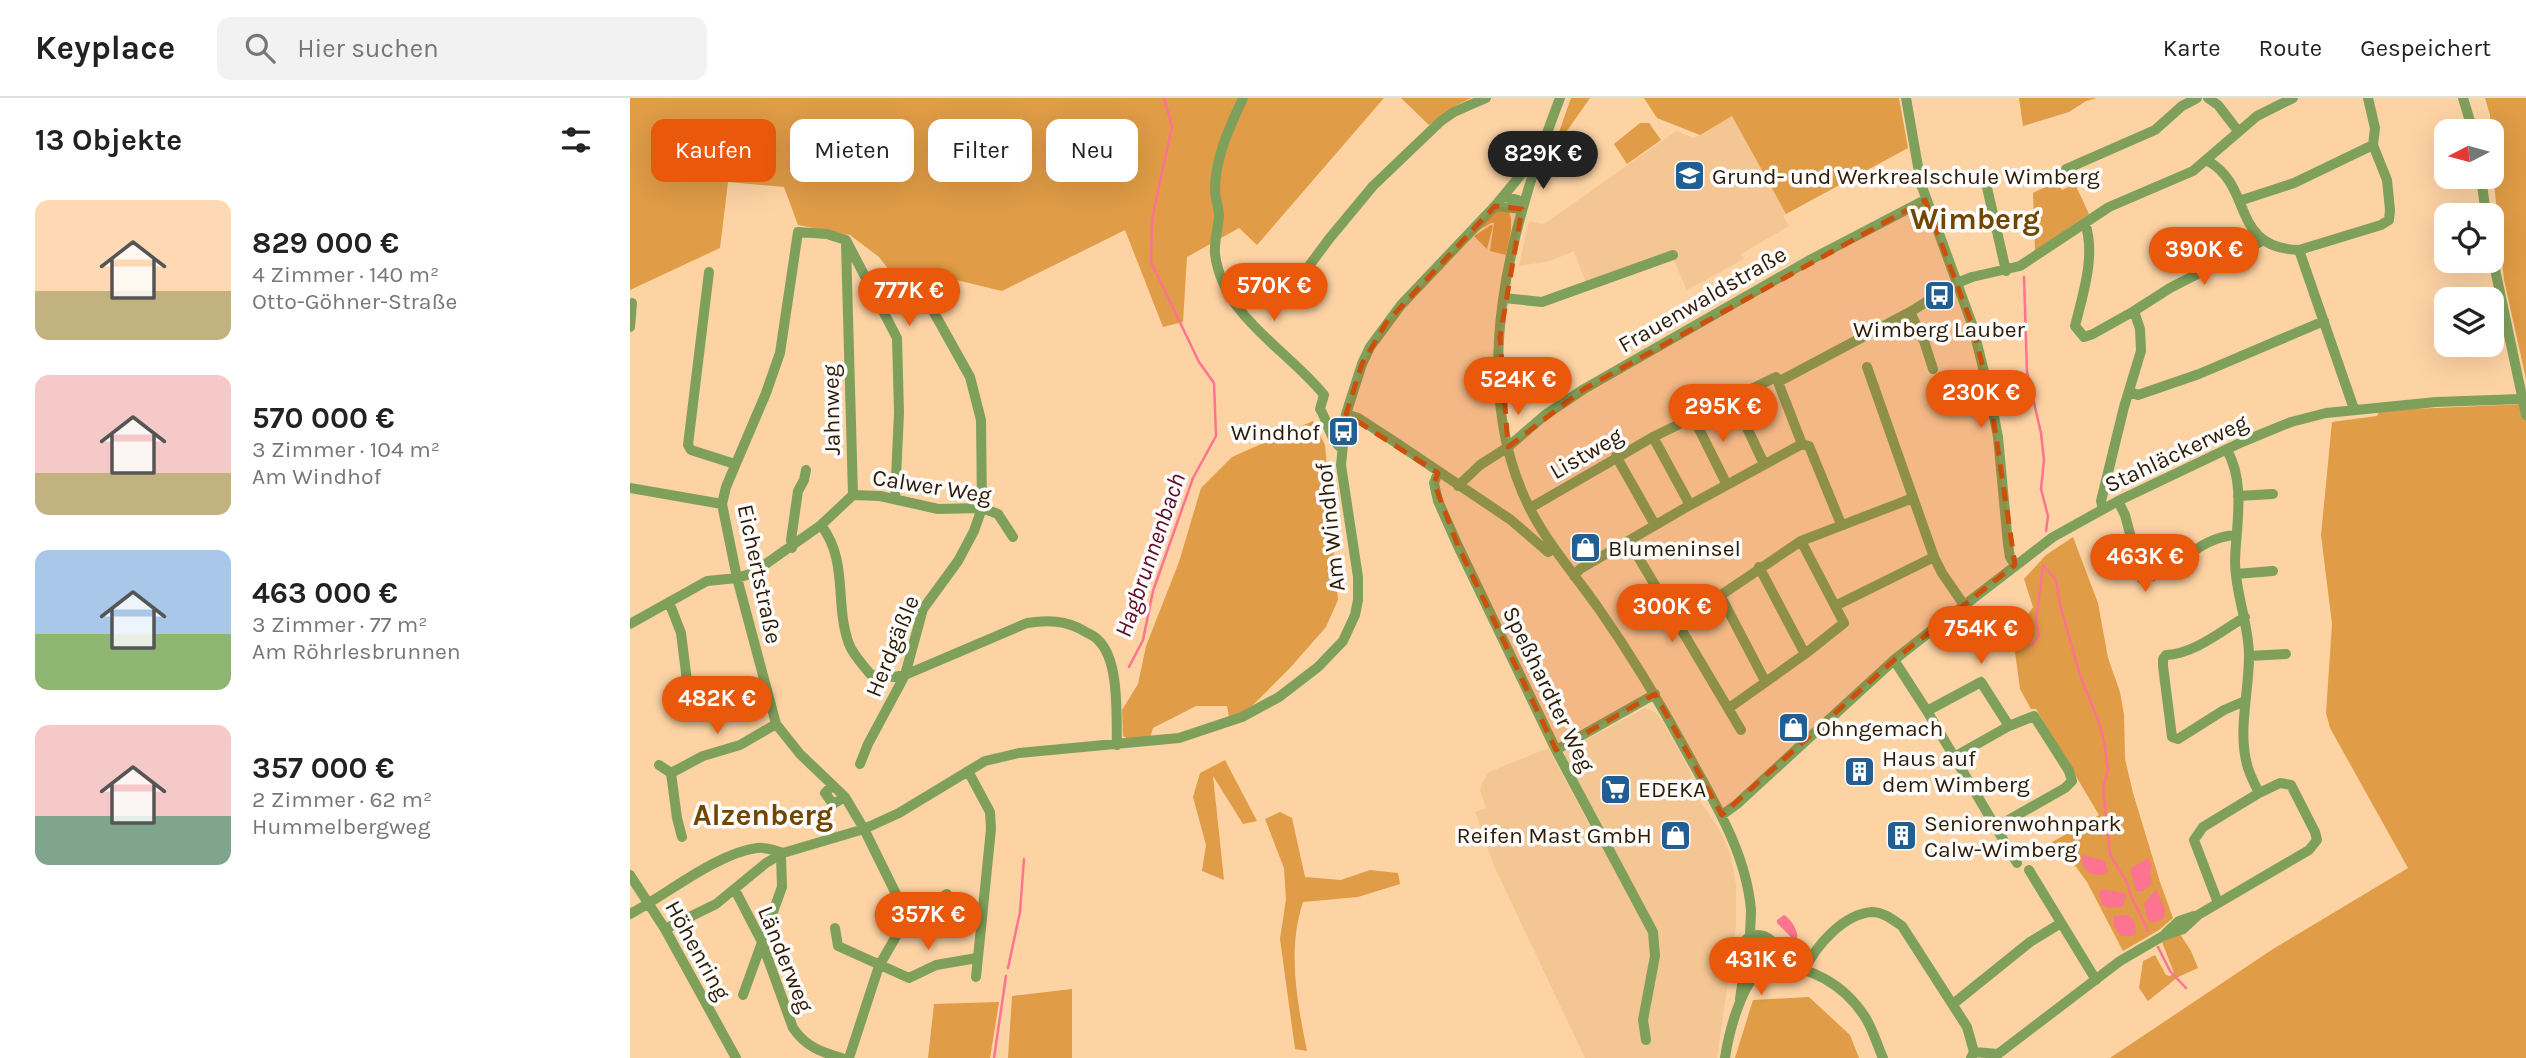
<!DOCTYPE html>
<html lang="de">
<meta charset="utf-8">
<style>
:root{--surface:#fff;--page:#f2f2f2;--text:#222;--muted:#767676;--line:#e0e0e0;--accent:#ea580c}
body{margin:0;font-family:Karla,sans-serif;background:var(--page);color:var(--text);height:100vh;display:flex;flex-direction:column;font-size:26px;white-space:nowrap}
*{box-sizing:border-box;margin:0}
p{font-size:23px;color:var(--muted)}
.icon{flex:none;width:38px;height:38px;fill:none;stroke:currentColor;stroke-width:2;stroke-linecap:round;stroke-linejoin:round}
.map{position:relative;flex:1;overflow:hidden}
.drawer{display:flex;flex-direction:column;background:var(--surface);width:630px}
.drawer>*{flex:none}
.guide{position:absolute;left:21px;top:21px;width:665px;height:63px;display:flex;gap:14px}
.needle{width:46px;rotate:264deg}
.tools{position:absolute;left:1804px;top:21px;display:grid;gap:14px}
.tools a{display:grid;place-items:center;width:70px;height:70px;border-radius:14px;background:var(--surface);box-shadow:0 7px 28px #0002;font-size:35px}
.price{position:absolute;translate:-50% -60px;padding:0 16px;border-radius:24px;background:var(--accent);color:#fff;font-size:23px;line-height:46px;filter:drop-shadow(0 2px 4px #0008)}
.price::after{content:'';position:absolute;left:50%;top:42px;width:21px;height:16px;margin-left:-10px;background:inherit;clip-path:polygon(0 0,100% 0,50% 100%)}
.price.current{background:#222;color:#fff}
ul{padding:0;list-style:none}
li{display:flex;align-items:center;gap:21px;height:175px;padding:0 35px}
li span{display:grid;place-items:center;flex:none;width:196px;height:140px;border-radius:14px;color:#555}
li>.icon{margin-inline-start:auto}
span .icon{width:84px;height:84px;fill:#fffc;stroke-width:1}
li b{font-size:30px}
h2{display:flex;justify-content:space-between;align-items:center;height:84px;padding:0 35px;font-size:30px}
.pill{padding:0 24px;border-radius:14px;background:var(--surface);box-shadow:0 7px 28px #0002;font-size:24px;line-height:63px}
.pill.current{background:var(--accent);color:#fff}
header{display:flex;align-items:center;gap:42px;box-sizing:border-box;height:98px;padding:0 35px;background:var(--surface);border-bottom:2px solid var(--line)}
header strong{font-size:33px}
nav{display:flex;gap:38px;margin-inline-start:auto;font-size:24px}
.search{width:490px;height:63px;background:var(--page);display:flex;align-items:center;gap:18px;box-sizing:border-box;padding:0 24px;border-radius:14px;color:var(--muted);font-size:26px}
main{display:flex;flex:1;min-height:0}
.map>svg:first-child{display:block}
</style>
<header>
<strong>Keyplace</strong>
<div class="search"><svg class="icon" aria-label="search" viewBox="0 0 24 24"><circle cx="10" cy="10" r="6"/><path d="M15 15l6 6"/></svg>Hier suchen</div>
<nav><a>Karte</a><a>Route</a><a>Gespeichert</a></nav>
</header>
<main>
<section class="drawer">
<h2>13 Objekte<svg class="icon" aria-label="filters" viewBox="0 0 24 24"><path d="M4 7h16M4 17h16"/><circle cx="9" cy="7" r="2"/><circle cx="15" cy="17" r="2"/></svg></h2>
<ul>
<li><span style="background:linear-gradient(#ffd9b3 65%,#c2b280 0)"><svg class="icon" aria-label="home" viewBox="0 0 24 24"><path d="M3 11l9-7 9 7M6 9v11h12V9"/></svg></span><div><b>829 000 €</b><p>4 Zimmer · 140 m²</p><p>Otto-Göhner-Straße</p></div></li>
<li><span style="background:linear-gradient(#f6c9c9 70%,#c2b280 0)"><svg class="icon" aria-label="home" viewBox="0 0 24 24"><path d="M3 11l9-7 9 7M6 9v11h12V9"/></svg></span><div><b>570 000 €</b><p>3 Zimmer · 104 m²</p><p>Am Windhof</p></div></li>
<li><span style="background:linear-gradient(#a9c7e8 60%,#8fb573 0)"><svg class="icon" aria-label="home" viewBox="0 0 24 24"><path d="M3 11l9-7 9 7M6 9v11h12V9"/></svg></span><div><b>463 000 €</b><p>3 Zimmer · 77 m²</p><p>Am Röhrlesbrunnen</p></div></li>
<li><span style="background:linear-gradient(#f6c9c9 65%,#7fa58c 0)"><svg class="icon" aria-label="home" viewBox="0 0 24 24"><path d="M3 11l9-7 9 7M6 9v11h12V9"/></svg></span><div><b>357 000 €</b><p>2 Zimmer · 62 m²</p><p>Hummelbergweg</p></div></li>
</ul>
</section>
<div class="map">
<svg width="1896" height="960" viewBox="0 0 1896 960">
<rect width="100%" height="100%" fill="#fdd3a4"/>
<path fill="#f4c693" d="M 1102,18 L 1156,116 L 1153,118 L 1159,128 L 1111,156 L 1114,161 L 1057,192 L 1040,154 L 956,185 L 944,153 L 920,163 L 889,168 L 899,123 L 912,126 L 917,124 L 1046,33 L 1064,40 Z
M 1015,610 L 1025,614 L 1032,622 L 1060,673 L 1062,691 L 1089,731 L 1100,754 L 1106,786 L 1106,829 L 1087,960 L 955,960 L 864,768 L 845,714 L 856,710 L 850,693 L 852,685 L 859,674 L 918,650 L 971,748 L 1026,718 L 979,742 L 935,661 L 935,653 Z"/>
<path fill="#e09c46" d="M 0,0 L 754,0 L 627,147 L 609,130 L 557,159 L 553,224 L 533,229 L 495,132 L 372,193 L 285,172 L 267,182 L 249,159 L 220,137 L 168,127 L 154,89 L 98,84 L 90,150 L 0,192 Z
M 771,0 L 841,0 L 827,7 L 799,27 Z
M 941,0 L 960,0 L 932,40 L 915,90 L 910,88 Z
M 1014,0 L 1269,0 L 1278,50 L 1156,116 L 1102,18 L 1070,37 L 1027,20 Z
M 1389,0 L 1467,0 L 1456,3 L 1439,14 L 1393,28 Z
M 1855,0 L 1896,0 L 1896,281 L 1874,182 L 1862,66 L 1862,33 L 1860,33 L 1860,17 Z
M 1010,25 L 1019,25 L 1031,42 L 997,66 L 984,46 Z
M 1427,83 L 1432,92 L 1445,86 L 1459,116 L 1405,153 L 1403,95 Z
M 866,113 L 879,114 L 881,120 L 881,132 L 876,157 L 860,153 L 864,125 L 861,125 L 847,133 Z
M 861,127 L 863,128 L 857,151 L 844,138 Z
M 1896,306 L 1896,960 L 1480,960 L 1643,851 L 1778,770 L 1700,630 L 1696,615 L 1702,526 L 1691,437 L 1702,324 L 1747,318 L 1749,314 L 1761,312 Z
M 683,323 L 695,347 L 708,502 L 696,529 L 660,570 L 619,611 L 599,620 L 597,608 L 566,608 L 523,630 L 520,640 L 500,642 L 493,638 L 492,612 L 508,586 L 516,548 L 549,464 L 571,390 L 602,359 Z
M 1443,439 L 1468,505 L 1478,560 L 1490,594 L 1494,617 L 1495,661 L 1503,695 L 1530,784 L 1543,820 L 1529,832 L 1493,853 L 1457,784 L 1438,758 L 1417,747 L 1469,717 L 1406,611 L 1401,611 L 1390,591 L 1383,539 L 1403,509 L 1394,481 L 1416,457 Z
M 595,662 L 627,723 L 613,726 L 583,678 L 594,782 L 572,773 L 576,747 L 563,699 L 570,675 Z
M 650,714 L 662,720 L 675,779 L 711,782 L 740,772 L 768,775 L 770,786 L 728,799 L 673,804 C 657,853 667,903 677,953 L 665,951 L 650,841 L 656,801 L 654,770 L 635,721 Z
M 1550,836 L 1561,853 L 1568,870 L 1548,879 L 1518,903 L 1509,890 L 1513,863 L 1525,857 L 1536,877 L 1540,878 L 1544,875 L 1532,844 Z
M1117 855a12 12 0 1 1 24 0a12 12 0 1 1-24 0Z
M 442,891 L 442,960 L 378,960 L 382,898 Z
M 1179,899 L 1220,937 L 1229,960 L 1105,960 L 1123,902 Z
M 369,904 L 360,960 L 298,960 L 304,906 Z"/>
<path fill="#fc7490" d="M 1453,757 L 1475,763 L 1478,773 L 1472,777 C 1459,777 1454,773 1451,760 Z
M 1518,760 L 1522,766 L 1520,775 L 1522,785 L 1513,793 L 1506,793 L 1500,771 Z
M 1471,791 L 1494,795 L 1496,798 L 1493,809 L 1478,810 L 1472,807 L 1469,795 Z
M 1526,791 L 1535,811 L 1534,820 L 1524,825 L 1517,821 L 1514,806 Z
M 1154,817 C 1160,820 1169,833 1167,840 L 1163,841 L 1147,825 L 1147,822 Z
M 1498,817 L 1505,824 L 1506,835 L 1504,838 L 1491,838 L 1483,827 L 1484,818 Z"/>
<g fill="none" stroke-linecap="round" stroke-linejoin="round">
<path stroke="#fc7490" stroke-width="2.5" d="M 1394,179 L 1397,274 L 1411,335 L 1414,362 L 1411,391 L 1418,418 L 1416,433
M 1413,467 L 1426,482 L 1430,507 L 1450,577 L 1470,627 L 1475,649 L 1478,673 L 1473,689 L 1480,757 L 1498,786 L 1500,796 L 1518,833
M 1400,549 L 1409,538 L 1406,522 L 1413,469
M 499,569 L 513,542 L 523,493 L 563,380 L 586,338 L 584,285 L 569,264 L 521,164 L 522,121 L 542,28 L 534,0
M 1528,849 L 1540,873 L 1556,890
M 378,870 L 390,814 L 394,761
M 364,960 L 376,878"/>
<path stroke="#7fa05b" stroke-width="10" d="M 613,0 C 600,29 585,59 585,92 C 585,101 589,109 589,118 C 588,131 584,143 585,156 C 593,219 657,251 694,297 L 690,311 C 698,324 700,341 711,350
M 930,0 C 882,126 835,282 900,411 C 919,448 946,478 969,511 C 1001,557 1029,603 1055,651 C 1083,702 1116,753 1121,812 C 1121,821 1120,830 1120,839
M 1276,0 L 1291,86 L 1343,229 L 1360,298 L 1368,339 L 1378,446 L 1380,459 L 1385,467
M 1578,0 L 1588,7 L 1608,33
M 1833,0 L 1843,33
M 1578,63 C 1624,89 1600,150 1669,152 L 1724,311
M 1436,71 L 1525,32 L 1552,8 L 1567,0
M 1851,79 L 1856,117
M 1356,85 L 1376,173
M 873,98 L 888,102 L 892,111
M 1609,103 L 1664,85 L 1743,47
M 865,108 L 892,111
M 1455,125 C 1466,157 1453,196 1445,228 L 1454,239 L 1463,236 L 1504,213 L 1510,231 L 1511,253 L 1494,309 L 1471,403 L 1473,411
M 216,146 L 223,397
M 1669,152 L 1751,127 L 1759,122 L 1760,112 L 1757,82 L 1743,47 L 1745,30 L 1738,0
M 1862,157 L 1896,317
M 79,174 L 58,347 L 61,352 L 105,366
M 874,200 L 912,204 L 1043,157
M 653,203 L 699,141 L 743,88 L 811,23 L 824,14 L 856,0
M 1504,213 L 1540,190 L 1632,143
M 1280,214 L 1294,243 L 1303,271
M 0,229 L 2,205
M 1237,269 L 1304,459 L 1312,475 L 1334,507
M 1500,294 L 1508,297 L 1569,276 L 1694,223
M 1103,300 L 1134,366
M 716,316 L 728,320 L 768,346 L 881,422 L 918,454 L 924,450
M 1063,319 L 1097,387
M 1023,339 L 1060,407
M 1172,346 L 1179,348 L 1211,426
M 1597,352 C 1616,386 1606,427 1605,463 C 1605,495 1619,526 1619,558 C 1619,596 1607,634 1618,670 C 1621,679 1625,687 1629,695
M 986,358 L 1025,427
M 808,375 L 804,385 L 808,403 L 828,448 L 926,652 L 1023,834 L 1025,858 L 1013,922 L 1016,942
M 828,388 L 850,367 L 878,349 L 915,317 L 954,291 L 1178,163 L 1295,102
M 0,390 L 92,406
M 1608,398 L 1643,396
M 1488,403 L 1495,417 L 1512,481 C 1546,475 1566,439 1606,437
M 900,410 L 1023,339 L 1146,279
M 191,427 C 219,464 204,505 219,546 C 223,557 234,568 241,577 L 264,579 L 275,577 L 397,525 C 417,522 436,522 454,533 C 459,536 465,538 468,542 C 490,562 486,619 487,647
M 1171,443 L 1205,508
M 998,444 L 1010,462 L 1111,632
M 162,450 L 161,442 L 168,393 L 174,382 L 176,372
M 1129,469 L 1175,556
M 1606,476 L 1643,473
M 944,478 L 950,471 L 1060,407 L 1172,346 L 1148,284 L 1280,214 L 1327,185 L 1342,179 L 1390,168 L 1479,109 L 1563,73 L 1627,18 L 1663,0
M 1090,497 L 1135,583
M 39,504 L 51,535 L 58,591
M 1615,519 C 1591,533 1564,556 1536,557 L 1533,561 L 1533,568 L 1542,639 L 1548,641 L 1594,612 L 1615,603
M 0,526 L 77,483 L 107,480 L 123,475 L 191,427 L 223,397 L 250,398 L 308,411 L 352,410 L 368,416 L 383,439
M 1048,526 L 1171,443 L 1283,400
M 1619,558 L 1656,556
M 1264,562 L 1297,613 L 1387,765
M 1099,610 L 1175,556 L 1214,525 L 1205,508 L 1304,459
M 1297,613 L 1351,584 L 1379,628
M 926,652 L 1025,596
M 1324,659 L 1379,628 L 1404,618 L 1439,673 L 1442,683 L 1435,690 L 1366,729
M 230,666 L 238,646 L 275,577 L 293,511 L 328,463 L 344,433 L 352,410 L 351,322 L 340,279 L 283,177
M 29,667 L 41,675 L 47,720 L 52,739
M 338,673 L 360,714 L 361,731 L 346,879
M 41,675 L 73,658 L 110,647 L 146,626
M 202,688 L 195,695 L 203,706 L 215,699
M 1092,717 L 1107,706 L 1264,562 L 1302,532 L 1423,439 L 1488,403 L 1612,344 L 1661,324 L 1696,315 L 1806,304 L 1891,301
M 1399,772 L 1466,882
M 0,777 L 35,831 L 106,960
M 105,792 L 131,842 L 163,930 C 176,949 191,954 212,960
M 0,816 C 36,797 87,755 127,750 C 136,749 145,752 153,755
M 276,821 L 317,796
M 205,830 L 208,848 L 279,880 L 306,867 L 347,860
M 35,831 L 86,806 L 136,765 L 153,755 L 234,731 L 269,715 L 355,663 L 389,655 L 549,640 L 612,619 L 649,599 L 688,569 L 713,543 L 725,517 L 728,502 L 728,479 L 711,367 L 716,316 L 732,266 L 740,249 L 771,207 L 865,108 L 895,72 L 906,66
M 1536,835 L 1549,823 L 1564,818
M1110 855a18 18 0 1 1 36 0a18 18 0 1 1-36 0Z
M 1146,852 L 1164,863 L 1167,868
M 1142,866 C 1180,868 1214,886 1235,919 C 1243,931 1247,947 1253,960
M 1175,871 C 1186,848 1213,816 1242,814 C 1254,814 1263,822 1272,828 L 1337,929 L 1344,954 L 1341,960
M 113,897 L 152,789 L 151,758
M 1110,901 L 1115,867
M 1323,906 L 1400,844 L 1431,825
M 1344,954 L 1368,956 L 1490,863 L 1533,838 L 1553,831 L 1568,817 L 1679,752 L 1687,742 L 1685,734 L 1661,687 L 1650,685 L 1629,695 L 1573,729 L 1564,742 L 1588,805
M 219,960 L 249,868 L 276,821 L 268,800 L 234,731 L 215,699 L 170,656 L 146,626 L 107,480 L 92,406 L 96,389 L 136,295 L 150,255 L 168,134 L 197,136 L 216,142 L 267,240 L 269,315 L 265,401
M 1095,960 C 1099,933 1110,893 1128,873"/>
</g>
<path fill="#cc500b" fill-opacity="0.2" stroke="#cc500b" stroke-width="5" stroke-dasharray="14 9" stroke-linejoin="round" d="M 1295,102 L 1343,229 L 1360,298 L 1385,467 L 1264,562 L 1092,717 L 1025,596 L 926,652 L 828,448 L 804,385 L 808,375 L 716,316 L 732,266 L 756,225 L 865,108 L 892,111 L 870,239 L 878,349 L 954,291 Z"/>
<defs>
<symbol id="school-square" viewBox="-11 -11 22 22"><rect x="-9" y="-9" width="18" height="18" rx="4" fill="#215e94" stroke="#fcfcfc"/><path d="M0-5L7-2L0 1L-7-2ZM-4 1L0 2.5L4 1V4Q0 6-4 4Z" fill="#fff"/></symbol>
<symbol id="bus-square" viewBox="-11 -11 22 22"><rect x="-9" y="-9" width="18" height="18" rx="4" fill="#215e94" stroke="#fcfcfc"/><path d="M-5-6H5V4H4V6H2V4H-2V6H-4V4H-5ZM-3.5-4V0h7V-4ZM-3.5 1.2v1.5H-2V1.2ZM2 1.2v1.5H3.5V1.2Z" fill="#fff"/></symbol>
<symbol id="shop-square" viewBox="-11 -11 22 22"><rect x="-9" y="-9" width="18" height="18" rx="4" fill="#215e94" stroke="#fcfcfc"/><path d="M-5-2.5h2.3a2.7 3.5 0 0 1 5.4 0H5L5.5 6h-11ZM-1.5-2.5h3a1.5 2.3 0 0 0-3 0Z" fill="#fff"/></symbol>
<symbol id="building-square" viewBox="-11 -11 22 22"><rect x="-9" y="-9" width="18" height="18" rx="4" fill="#215e94" stroke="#fcfcfc"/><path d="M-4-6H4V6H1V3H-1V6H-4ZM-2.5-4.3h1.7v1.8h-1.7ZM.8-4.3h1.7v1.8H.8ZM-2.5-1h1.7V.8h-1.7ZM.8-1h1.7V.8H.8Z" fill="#fff"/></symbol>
<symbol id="supermarket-square" viewBox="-11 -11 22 22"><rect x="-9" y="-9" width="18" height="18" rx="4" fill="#215e94" stroke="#fcfcfc"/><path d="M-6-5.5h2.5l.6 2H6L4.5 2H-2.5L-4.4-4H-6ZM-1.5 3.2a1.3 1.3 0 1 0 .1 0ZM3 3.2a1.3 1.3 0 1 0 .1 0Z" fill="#fff"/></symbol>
</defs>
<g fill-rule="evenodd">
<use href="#school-square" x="1042" y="60" width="35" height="35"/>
<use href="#bus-square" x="1292" y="180" width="35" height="35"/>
<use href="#bus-square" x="696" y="316" width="35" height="35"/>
<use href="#shop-square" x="938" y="432" width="35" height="35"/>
<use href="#shop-square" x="1146" y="612" width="35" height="35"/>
<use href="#building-square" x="1212" y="656" width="35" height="35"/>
<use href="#supermarket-square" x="968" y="674" width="35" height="35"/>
<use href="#shop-square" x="1028" y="720" width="35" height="35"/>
<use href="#building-square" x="1254" y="720" width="35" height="35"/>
</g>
<g text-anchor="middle" stroke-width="7" stroke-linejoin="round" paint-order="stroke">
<g font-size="23" fill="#2f1b03" stroke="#fcfcfc" text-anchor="start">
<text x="1082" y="86">Grund- und Werkrealschule Wimberg</text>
<text x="1309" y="239" text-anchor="middle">Wimberg Lauber</text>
<text x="690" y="342" text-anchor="end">Windhof</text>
<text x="978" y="458">Blumeninsel</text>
<text x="1186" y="638">Ohngemach</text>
<text x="1252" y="668">Haus auf<tspan x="1252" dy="26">dem Wimberg</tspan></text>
<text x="1008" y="699">EDEKA</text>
<text x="1294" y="733">Seniorenwohnpark<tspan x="1294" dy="26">Calw-Wimberg</tspan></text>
<text x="1022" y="745" text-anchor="end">Reifen Mast GmbH</text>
</g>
<g font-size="23" fill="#2f1b03" stroke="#fcfcfc">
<text transform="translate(1072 201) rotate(-30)" y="8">Frauenwaldstraße</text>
<text transform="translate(201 312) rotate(-91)" y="8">Jahnweg</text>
<text transform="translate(956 355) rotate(-30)" y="8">Listweg</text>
<text transform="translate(1546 355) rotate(-25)" y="8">Stahläckerweg</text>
<text transform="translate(302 388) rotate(9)" y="8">Calwer Weg</text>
<text transform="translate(700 429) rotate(-96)" y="8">Am Windhof</text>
<text transform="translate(130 476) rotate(78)" y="8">Eichertstraße</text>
<text transform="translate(262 548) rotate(-68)" y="8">Herdgäßle</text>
<text transform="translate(919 591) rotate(64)" y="8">Speßhardter Weg</text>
<text transform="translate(68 852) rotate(61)" y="8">Höhenring</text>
<text transform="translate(156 861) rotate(68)" y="8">Länderweg</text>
</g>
<g font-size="24" font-style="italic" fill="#610a26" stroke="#fcfcfc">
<text transform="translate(520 457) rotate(-71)" y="8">Hagbrunnenbach</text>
</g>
<g font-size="30" font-weight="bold" fill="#734600" stroke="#fcfcfc">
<text x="1345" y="131">Wimberg</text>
<text x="133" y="727">Alzenberg</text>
</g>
</g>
</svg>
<div class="tools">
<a><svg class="needle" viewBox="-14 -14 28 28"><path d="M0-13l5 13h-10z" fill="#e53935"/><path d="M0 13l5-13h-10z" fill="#767676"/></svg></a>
<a><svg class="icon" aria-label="locate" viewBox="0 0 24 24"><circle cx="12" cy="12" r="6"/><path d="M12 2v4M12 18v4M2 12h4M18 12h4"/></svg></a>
<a><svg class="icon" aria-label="layers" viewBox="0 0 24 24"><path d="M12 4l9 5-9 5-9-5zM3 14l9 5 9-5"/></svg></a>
</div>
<b class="price current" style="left:913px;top:93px">829K €</b>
<b class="price" style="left:1574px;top:189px">390K €</b>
<b class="price" style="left:644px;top:225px">570K €</b>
<b class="price" style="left:279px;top:230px">777K €</b>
<b class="price" style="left:888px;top:319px">524K €</b>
<b class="price" style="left:1351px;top:332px">230K €</b>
<b class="price" style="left:1093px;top:346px">295K €</b>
<b class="price" style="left:1515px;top:496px">463K €</b>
<b class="price" style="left:1042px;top:546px">300K €</b>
<b class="price" style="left:1351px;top:568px">754K €</b>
<b class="price" style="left:87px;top:638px">482K €</b>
<b class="price" style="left:298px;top:854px">357K €</b>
<b class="price" style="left:1131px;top:899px">431K €</b>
<div class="guide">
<a class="pill current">Kaufen</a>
<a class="pill">Mieten</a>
<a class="pill">Filter</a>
<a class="pill">Neu</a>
</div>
</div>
</main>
